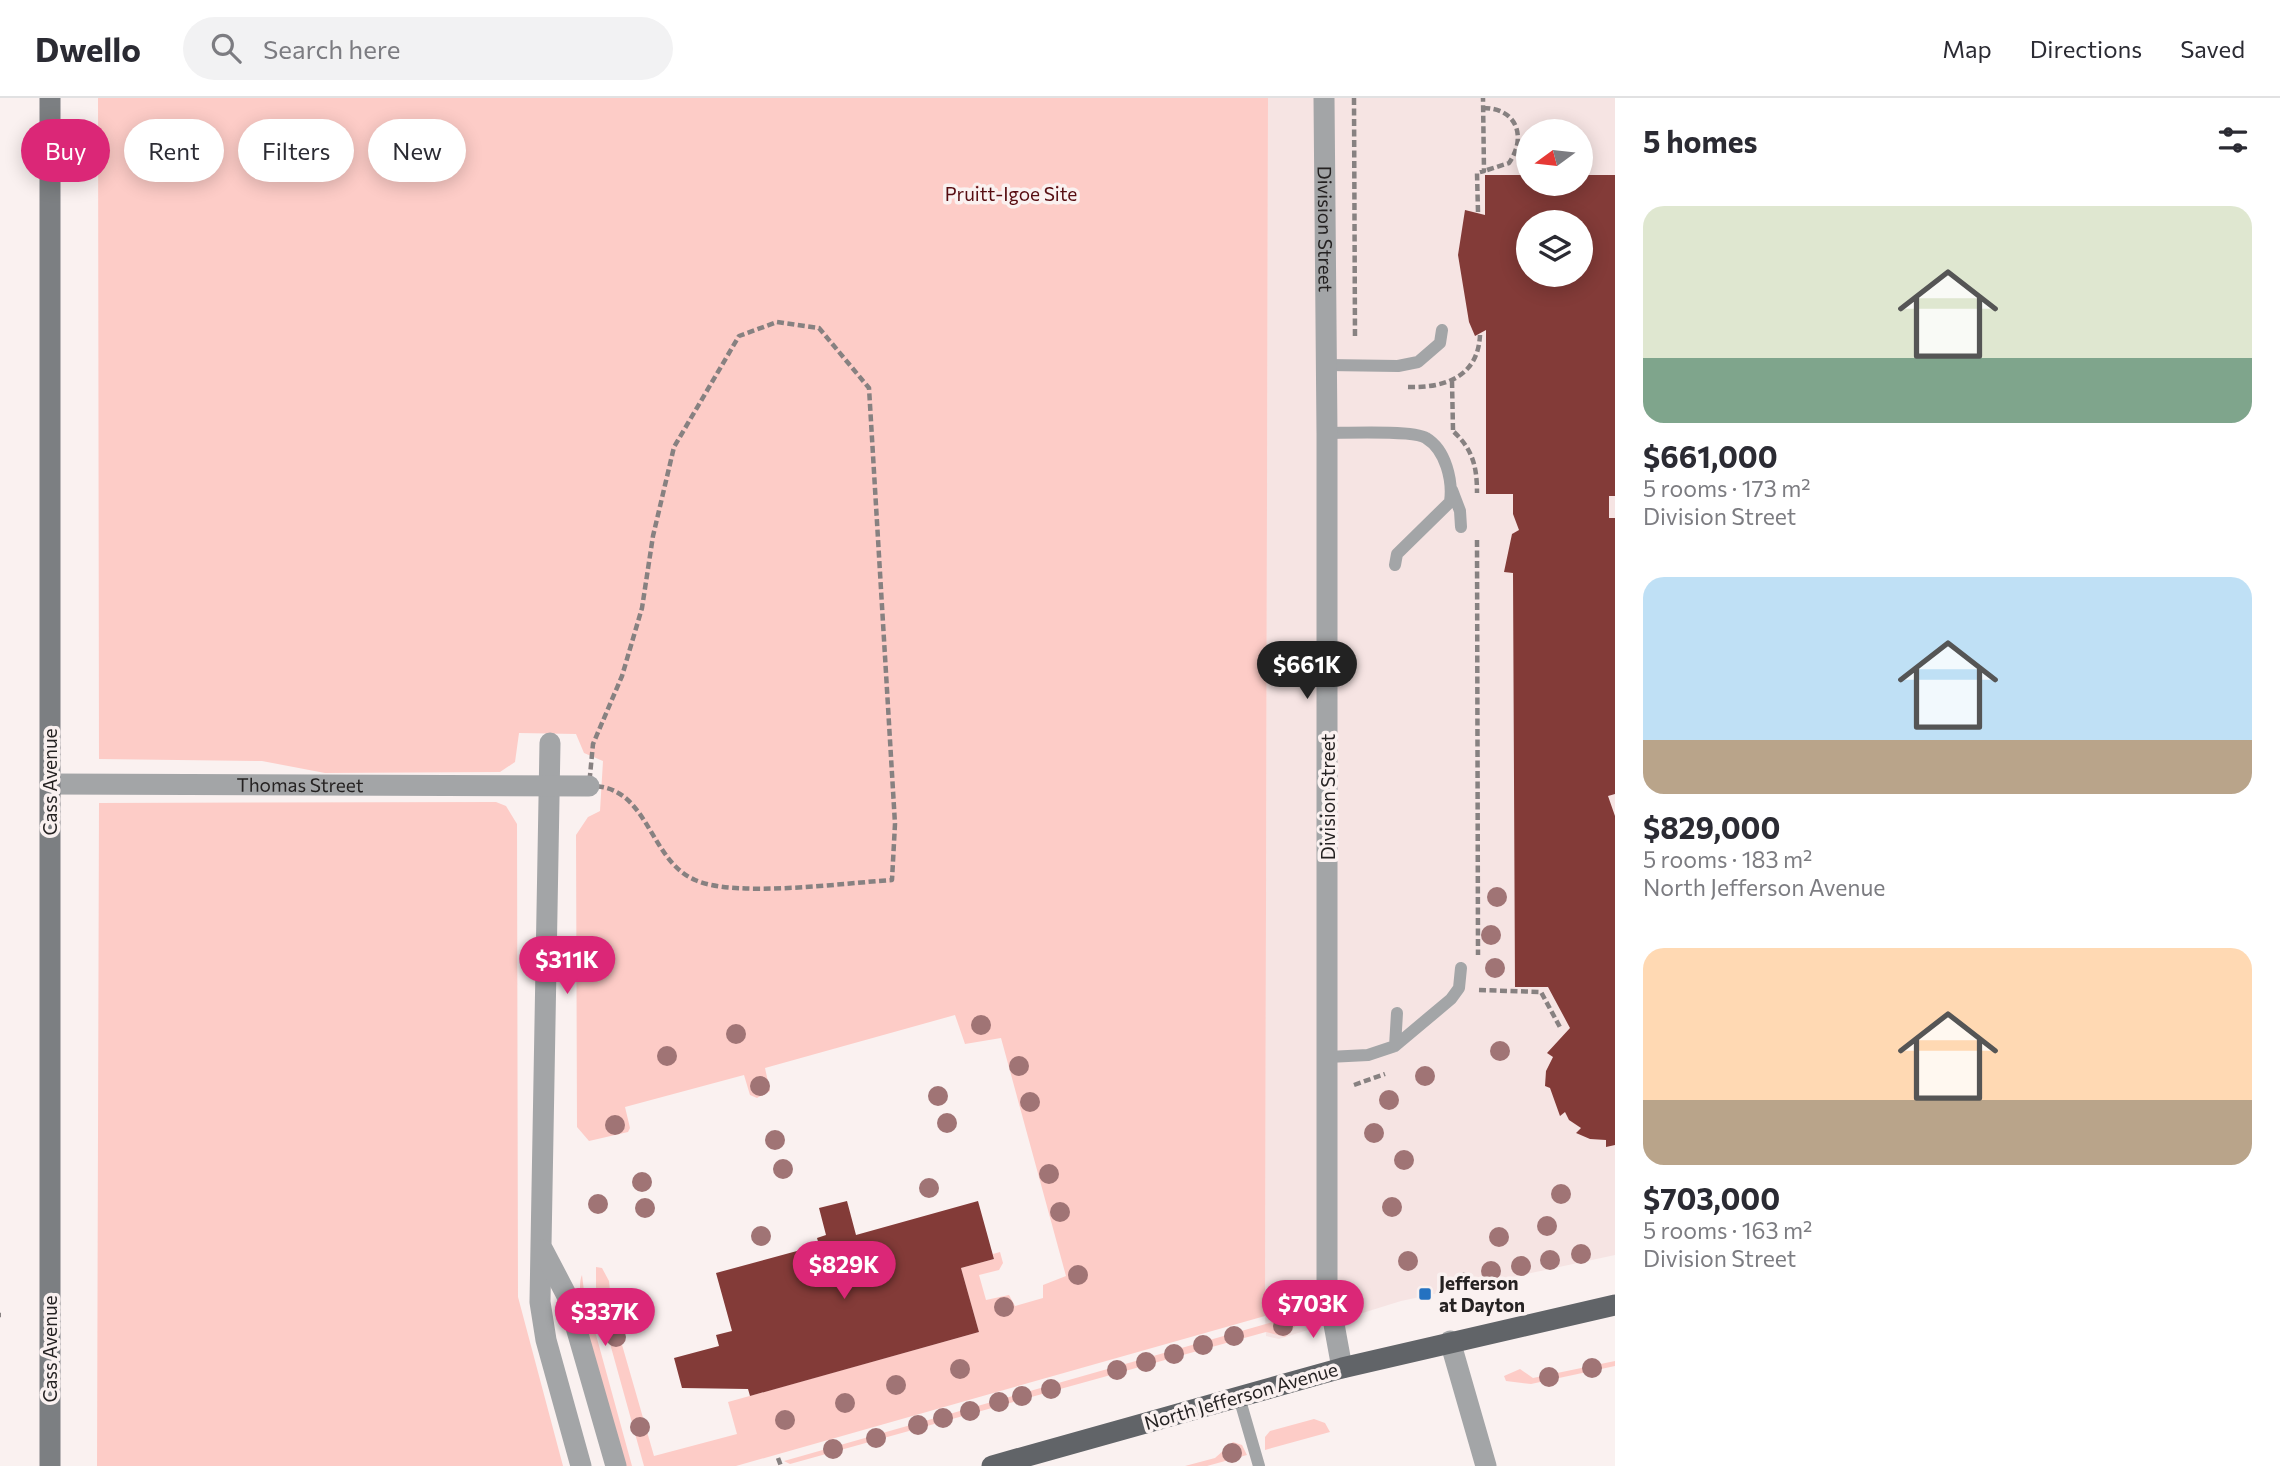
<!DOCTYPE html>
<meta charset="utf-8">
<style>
:root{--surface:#fff;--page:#f2f2f3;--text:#2b2b33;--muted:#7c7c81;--line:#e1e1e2;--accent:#db2777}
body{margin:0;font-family:Commissioner,sans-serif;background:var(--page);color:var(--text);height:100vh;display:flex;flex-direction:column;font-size:26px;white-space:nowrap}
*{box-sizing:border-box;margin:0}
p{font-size:23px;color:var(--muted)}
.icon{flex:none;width:38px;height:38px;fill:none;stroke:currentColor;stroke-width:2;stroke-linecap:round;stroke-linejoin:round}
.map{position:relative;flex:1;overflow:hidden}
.drawer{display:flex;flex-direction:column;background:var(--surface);width:665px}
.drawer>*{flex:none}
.hud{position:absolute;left:21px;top:21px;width:665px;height:63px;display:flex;gap:14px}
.needle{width:46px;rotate:255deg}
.controls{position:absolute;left:1516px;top:21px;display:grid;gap:14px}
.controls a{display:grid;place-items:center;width:77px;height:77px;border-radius:50%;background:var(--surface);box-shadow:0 4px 18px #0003;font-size:35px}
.price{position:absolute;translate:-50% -60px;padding:0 16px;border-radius:24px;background:var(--accent);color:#fff;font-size:23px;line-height:46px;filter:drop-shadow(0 2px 4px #0008)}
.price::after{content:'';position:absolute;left:50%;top:42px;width:21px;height:16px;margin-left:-10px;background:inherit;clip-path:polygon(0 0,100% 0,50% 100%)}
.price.current{background:#222;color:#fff}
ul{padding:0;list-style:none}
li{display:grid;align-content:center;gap:14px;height:371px;padding:0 28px}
li span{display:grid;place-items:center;height:217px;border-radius:21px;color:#555}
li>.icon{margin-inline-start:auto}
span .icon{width:126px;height:126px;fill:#fffc;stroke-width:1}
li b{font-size:30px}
h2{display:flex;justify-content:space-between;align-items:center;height:84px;padding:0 28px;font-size:30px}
.pill{padding:0 24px;border-radius:32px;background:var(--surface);box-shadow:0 4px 18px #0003;font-size:24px;line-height:63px}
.pill.current{background:var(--accent);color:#fff}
header{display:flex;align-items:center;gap:42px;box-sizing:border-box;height:98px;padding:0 35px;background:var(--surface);border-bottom:2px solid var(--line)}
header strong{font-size:33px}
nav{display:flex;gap:38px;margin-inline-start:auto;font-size:24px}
.search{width:490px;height:63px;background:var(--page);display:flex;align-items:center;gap:18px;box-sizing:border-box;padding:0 24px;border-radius:38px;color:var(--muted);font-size:26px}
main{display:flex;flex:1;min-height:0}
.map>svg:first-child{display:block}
</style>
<header>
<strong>Dwello</strong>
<div class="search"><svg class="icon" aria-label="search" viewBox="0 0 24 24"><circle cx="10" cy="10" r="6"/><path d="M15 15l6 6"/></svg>Search here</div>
<nav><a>Map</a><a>Directions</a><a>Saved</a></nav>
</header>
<main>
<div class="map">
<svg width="1615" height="1368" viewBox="0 0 1615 1368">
<rect width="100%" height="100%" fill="#faf1f0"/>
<path fill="#f6e4e3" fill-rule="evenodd" d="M 1268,0 L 1615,0 L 1615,1157 L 1401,1203 L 1279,1241 L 1266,1238 L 1265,1218 ZM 1528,33 L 1580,33 L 1580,86 L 1528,86 ZM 1528,124 L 1580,124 L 1580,177 L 1528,177 Z"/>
<path fill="#fdccc7" d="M 98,0 L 1268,0 L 1265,1218 L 736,1368 L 644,1368 L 596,1195 L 596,1169 L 602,1170 L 609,1183 L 612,1212 L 654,1358 L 737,1336 L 728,1304 L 979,1234 L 961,1170 L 994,1161 L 993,1156 L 1000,1154 L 1003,1165 L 999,1172 L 979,1177 L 986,1202 L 1009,1197 L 1015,1208 L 1043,1200 L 1043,1187 L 1066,1178 L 1001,940 L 965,946 L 955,917 L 765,970 L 770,993 L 757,1000 L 750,997 L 744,977 L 625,1009 L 630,1030 L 628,1034 L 589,1043 L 577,1029 L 576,737 L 588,719 L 600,713 L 603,663 L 584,655 L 576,636 L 519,635 L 515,664 L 500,674 L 325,675 L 262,663 L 99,661 Z
M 496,704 L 506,708 L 517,726 L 518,1199 L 563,1368 L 97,1368 L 99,705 Z
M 582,1177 L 584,1193 L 632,1368 L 625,1368 C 616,1335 570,1201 582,1177 Z
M 1294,1218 L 1303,1220 L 1285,1239 L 1266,1234 L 790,1366 L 784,1363 Z
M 1615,1263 L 1615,1268 L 1531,1286 L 1506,1283 L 1504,1278 L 1520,1271 L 1533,1280 Z
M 1314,1321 L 1325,1325 L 1330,1334 L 1265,1352 L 1265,1339 L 1270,1333 Z
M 1233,1344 L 1242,1347 L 1247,1357 L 1207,1368 L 1185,1368 L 1215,1360 Z"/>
<path fill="#833b38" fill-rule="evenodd" d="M 1485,77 L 1528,77 L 1528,86 L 1580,86 L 1580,77 L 1615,77 L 1615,398 L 1609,398 L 1609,420 L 1615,420 L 1615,696 L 1608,698 L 1615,718 L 1615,1047 L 1606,1049 L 1606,1042 L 1590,1041 L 1576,1035 L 1581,1030 L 1569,1022 L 1565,1014 L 1560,1018 L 1550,990 L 1545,988 L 1546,973 L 1553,959 L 1547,955 L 1570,930 L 1548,889 L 1515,889 L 1513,475 L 1504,474 L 1512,436 L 1519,432 L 1513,416 L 1513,396 L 1486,396 L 1486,232 L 1475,238 L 1469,224 L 1458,157 L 1465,112 L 1485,117 ZM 1528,124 L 1580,124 L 1580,177 L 1528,177 Z
M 847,1103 L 856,1137 L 978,1103 L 994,1161 L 961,1170 L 979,1234 L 750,1298 L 748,1291 L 682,1290 L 674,1260 L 719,1248 L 716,1237 L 732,1233 L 716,1175 L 819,1147 L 817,1140 L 826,1137 L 819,1110 Z"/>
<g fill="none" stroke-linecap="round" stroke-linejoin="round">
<path stroke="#878181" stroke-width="4.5" stroke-dasharray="7 3.5" stroke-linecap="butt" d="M 1354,0 L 1355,240
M 1483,10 C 1517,10 1527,39 1509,65 L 1484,73
M 1478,114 L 1477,75 L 1484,73 L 1483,0
M 777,224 L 819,230 L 869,290 L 895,726 L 892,782 C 844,785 735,800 695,782 C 648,762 649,686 589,688 L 593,646 L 622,578 L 642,510 L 653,438 L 674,349 L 739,238 Z
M 1452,283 L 1453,332
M 1408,289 C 1445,290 1478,279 1480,237
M 1454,334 C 1473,352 1477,369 1477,395
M 1477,442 L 1478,857
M 1479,892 L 1541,894 L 1561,931
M 1354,987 L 1385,976
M 1462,1175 L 1465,1189
M 0,1217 L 1,1217
M 778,1360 L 781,1368"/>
<path stroke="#a3a5a7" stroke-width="12" d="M 1327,267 L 1398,268 L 1418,264 L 1440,245 L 1442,232
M 1327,335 C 1346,335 1414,332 1426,340 C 1446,352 1453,383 1450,404 L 1397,456 L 1395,467
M 1452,392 L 1460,413 L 1461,429
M 1395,948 L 1397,915
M 1328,959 L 1368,957 L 1395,948 L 1451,901 L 1459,890 L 1461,870
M 1239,1299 L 1259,1368"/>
<g stroke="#a3a5a7" stroke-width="21">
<path id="s1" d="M 1324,0 L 1327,335 L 1327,1188 L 1342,1270"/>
<path d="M 550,645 L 540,1204 L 546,1242 L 581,1368"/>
<path id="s2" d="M 50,686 L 589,688"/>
<path d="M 543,1152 L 567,1198 L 616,1368"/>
<path d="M 1450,1243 L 1486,1368"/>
</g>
<path stroke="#7c7f82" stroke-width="21" d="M 50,1368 L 50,0"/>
<path stroke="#616468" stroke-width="21" d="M 992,1368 L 1342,1270 L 1615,1207"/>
</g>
<g fill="#a07475">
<circle cx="1497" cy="799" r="10"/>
<circle cx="1491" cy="837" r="10"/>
<circle cx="1495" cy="870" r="10"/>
<circle cx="981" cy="927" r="10"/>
<circle cx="736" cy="936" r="10"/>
<circle cx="1500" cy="953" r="10"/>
<circle cx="667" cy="958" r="10"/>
<circle cx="1019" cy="968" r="10"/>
<circle cx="1425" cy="978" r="10"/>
<circle cx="760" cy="988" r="10"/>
<circle cx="938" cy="998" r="10"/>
<circle cx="1389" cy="1002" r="10"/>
<circle cx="1030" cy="1004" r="10"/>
<circle cx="947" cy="1025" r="10"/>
<circle cx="615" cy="1027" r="10"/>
<circle cx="1374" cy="1035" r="10"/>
<circle cx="775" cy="1042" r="10"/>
<circle cx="1404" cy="1062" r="10"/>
<circle cx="783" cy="1071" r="10"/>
<circle cx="1049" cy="1076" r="10"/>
<circle cx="642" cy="1084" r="10"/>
<circle cx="929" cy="1090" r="10"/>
<circle cx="1561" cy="1096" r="10"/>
<circle cx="598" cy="1106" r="10"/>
<circle cx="1392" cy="1109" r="10"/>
<circle cx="645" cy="1110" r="10"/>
<circle cx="1060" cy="1114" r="10"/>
<circle cx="1547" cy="1128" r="10"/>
<circle cx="761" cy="1138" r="10"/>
<circle cx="1499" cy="1139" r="10"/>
<circle cx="1581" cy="1156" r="10"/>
<circle cx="1550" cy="1162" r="10"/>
<circle cx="1408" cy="1163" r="10"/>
<circle cx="1521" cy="1168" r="10"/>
<circle cx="1491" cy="1173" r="10"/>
<circle cx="1078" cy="1177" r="10"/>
<circle cx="1004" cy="1209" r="10"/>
<circle cx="1283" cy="1228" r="10"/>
<circle cx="1234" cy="1238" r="10"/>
<circle cx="616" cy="1239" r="10"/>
<circle cx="1203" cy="1247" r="10"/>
<circle cx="1174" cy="1256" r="10"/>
<circle cx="1146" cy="1264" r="10"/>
<circle cx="1592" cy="1270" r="10"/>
<circle cx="960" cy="1271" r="10"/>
<circle cx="1117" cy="1272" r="10"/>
<circle cx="1549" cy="1279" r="10"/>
<circle cx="896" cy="1287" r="10"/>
<circle cx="1051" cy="1291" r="10"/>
<circle cx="1022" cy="1298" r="10"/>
<circle cx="999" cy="1304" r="10"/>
<circle cx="845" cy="1305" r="10"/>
<circle cx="970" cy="1313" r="10"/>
<circle cx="943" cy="1320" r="10"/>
<circle cx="785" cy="1322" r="10"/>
<circle cx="918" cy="1327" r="10"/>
<circle cx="640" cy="1329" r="10"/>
<circle cx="876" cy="1340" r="10"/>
<circle cx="833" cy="1351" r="10"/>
<circle cx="1232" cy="1355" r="10"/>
</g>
<rect fill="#2472c1" stroke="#faf1f0" stroke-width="2.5" x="1418" y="1189" width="14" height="14" rx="3.5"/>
<g text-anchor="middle" stroke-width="7" stroke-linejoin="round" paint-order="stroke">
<g font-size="19" fill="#570d11" stroke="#faf1f0">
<text x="1011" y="103">Pruitt-Igoe Site</text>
</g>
<g font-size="19" fill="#252222" stroke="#faf1f0">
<text dy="7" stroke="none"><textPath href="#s1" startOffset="131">Division Street</textPath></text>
<text transform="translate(50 684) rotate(-90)" y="7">Cass Avenue</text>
<text dy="7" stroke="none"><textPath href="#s2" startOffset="250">Thomas Street</textPath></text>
<text transform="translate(1328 699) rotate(-90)" y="7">Division Street</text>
<text transform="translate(50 1251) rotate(-90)" y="7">Cass Avenue</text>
<text transform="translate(1241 1298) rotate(-16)" y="7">North Jefferson Avenue</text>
</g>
<g font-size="19" font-weight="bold" fill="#252222" stroke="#faf1f0" text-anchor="start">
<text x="1439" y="1192">Jefferson<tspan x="1439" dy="22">at Dayton</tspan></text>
</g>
</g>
</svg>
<div class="controls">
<a><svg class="needle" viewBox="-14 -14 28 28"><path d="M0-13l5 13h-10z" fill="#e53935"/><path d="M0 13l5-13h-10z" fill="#7c7c81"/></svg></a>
<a><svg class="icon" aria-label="layers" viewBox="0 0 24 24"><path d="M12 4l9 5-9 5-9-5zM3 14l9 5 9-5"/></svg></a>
</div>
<b class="price current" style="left:1307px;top:603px">$661K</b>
<b class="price" style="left:567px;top:898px">$311K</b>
<b class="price" style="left:844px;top:1203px">$829K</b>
<b class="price" style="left:1313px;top:1242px">$703K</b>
<b class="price" style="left:605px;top:1250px">$337K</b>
<div class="hud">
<a class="pill current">Buy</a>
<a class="pill">Rent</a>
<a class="pill">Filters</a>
<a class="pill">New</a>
</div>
</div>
<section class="drawer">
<h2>5 homes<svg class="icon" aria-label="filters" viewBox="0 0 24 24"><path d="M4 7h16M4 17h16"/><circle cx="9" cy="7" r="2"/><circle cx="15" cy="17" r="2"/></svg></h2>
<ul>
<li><span style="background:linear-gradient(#dfe7d0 70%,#7fa58c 0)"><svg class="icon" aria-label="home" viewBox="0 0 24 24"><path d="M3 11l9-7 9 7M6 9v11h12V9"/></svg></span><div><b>$661,000</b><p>5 rooms · 173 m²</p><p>Division Street</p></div></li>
<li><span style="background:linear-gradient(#bfe0f5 75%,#b9a48a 0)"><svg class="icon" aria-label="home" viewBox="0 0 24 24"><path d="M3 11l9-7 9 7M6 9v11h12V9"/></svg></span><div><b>$829,000</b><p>5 rooms · 183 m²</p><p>North Jefferson Avenue</p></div></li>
<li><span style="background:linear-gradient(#ffd9b3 70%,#b9a48a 0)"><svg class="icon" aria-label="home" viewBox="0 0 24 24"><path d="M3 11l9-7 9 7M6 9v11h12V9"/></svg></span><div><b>$703,000</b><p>5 rooms · 163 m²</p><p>Division Street</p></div></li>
</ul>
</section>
</main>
